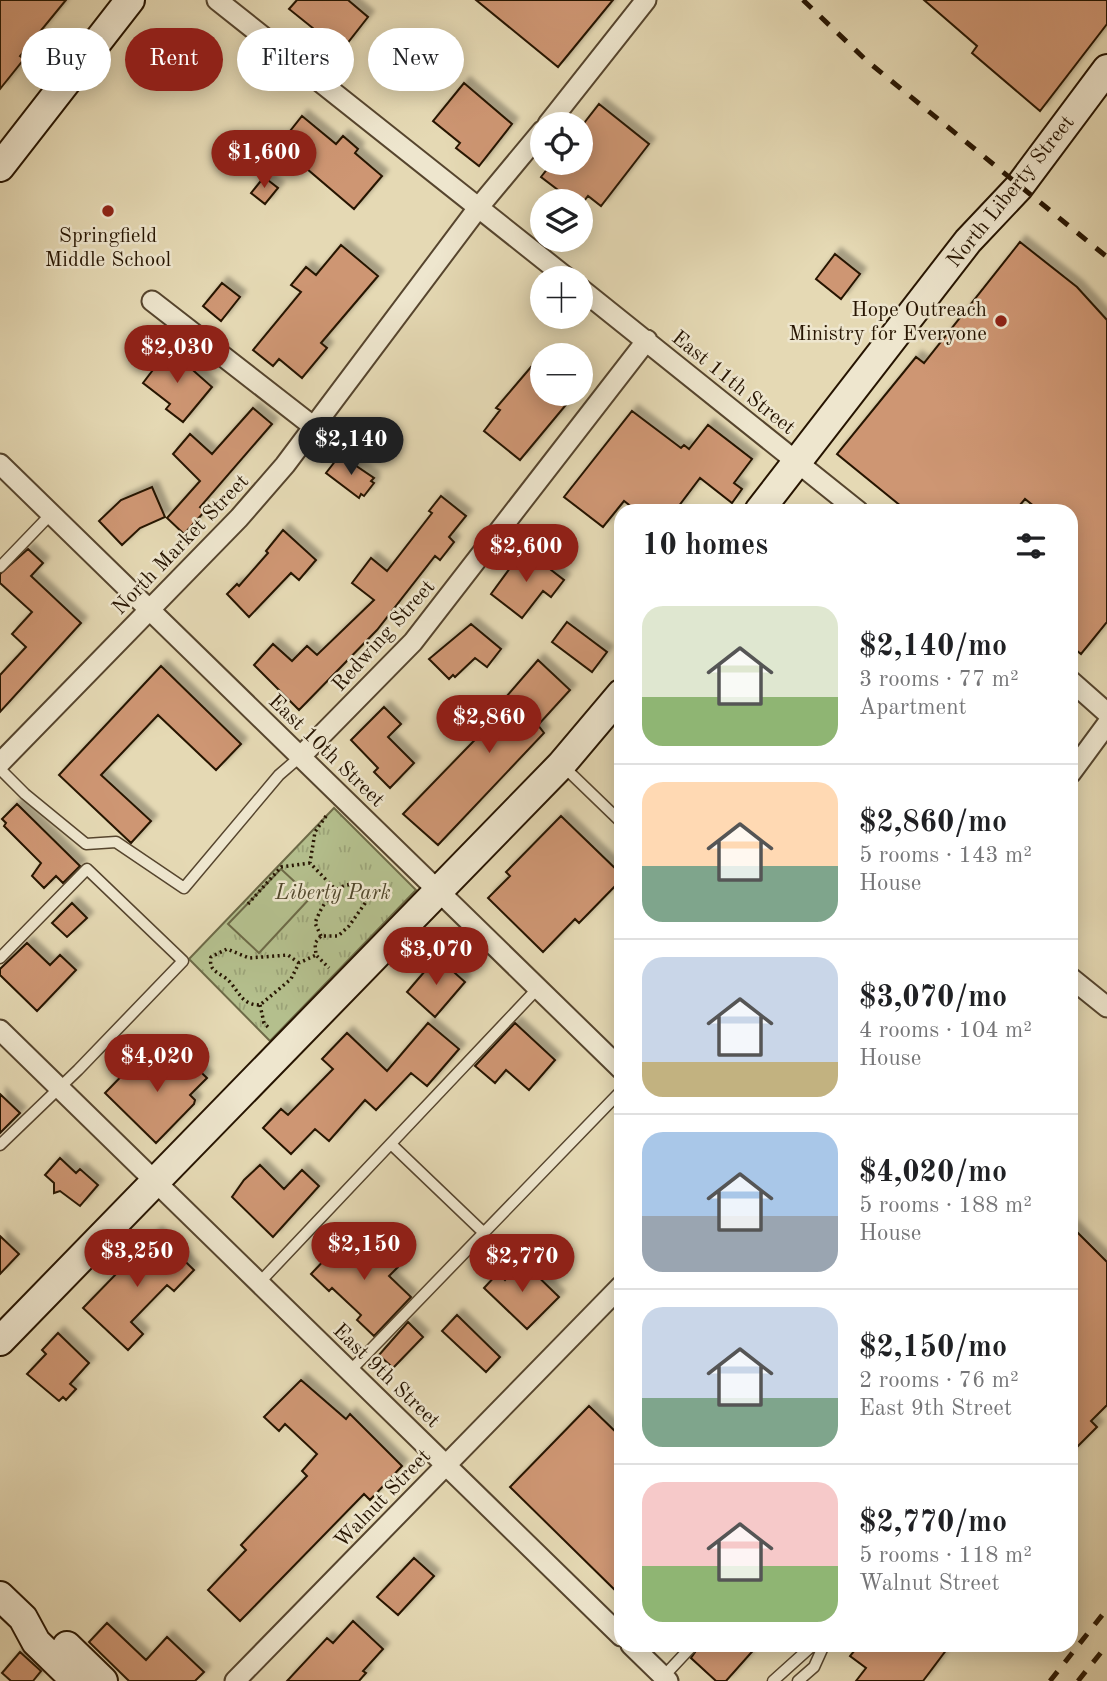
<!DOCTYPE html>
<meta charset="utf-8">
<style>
:root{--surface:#fff;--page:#f2f2f2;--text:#202124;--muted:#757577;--line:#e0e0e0;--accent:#8f2418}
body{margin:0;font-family:"Old Standard TT",serif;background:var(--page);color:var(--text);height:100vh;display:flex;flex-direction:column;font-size:26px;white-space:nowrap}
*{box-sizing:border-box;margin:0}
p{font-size:23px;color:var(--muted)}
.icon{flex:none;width:38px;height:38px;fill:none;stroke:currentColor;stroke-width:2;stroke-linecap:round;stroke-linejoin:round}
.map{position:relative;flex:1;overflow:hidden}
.details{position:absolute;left:614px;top:504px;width:464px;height:1148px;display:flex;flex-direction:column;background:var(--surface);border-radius:21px;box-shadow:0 4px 18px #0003}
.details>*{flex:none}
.hud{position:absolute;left:21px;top:28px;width:488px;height:63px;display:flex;gap:14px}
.fabs{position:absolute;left:530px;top:112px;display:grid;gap:14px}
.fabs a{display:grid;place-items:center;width:63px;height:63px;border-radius:50%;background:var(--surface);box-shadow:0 4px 18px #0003;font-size:35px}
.price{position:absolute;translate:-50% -60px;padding:0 16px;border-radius:24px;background:var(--accent);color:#fff;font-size:23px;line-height:46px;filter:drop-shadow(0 2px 4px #0008)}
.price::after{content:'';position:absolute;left:50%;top:42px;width:21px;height:16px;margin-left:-10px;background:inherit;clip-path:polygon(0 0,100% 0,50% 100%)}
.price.on{background:#222;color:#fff}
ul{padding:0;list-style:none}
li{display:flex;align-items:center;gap:21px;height:175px;padding:0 28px}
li+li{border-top:2px solid var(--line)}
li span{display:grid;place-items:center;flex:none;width:196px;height:140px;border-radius:21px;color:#555}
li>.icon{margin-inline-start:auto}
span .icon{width:84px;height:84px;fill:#fffc;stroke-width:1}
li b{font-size:30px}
h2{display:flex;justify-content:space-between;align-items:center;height:84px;padding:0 28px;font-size:30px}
.chip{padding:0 24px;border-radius:32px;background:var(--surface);box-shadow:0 4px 18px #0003;font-size:24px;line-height:63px}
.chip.on{background:var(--accent);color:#fff}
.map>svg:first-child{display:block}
</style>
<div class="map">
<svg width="1107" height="1681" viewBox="0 0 1107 1681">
<defs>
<pattern id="park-tufts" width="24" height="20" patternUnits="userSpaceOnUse" patternTransform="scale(1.75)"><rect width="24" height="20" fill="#b4bf8d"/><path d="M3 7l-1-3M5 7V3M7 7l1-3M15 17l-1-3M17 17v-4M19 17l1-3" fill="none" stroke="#9ba378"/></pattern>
<filter id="shadow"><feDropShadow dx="6" dy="-6" stdDeviation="2" flood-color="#0004"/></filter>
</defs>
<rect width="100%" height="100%" fill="#e5d9b4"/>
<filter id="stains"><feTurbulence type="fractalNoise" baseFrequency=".00286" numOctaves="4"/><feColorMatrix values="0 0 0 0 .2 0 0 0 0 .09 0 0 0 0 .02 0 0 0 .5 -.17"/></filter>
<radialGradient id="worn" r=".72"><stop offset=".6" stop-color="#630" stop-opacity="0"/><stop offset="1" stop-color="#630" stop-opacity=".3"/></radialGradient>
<path fill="url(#park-tufts)" stroke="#6d6a47" stroke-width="2" d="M 334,808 L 416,890 L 270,1041 L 189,959 Z"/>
<path fill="#b4bf8d" stroke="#6d6a47" stroke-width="2" d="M 281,869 L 311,897 L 259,953 L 228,924 Z"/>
<path fill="#ce9673" stroke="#261401" stroke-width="2" filter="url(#shadow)" d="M 0,0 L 66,0 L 20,56 L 24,59 L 0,89 Z
M 297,0 L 348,0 L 368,17 L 346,45 L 328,31 L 324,37 L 289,9 Z
M 476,0 L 613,0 L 558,67 Z
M 924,0 L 1107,0 L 1107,24 L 1040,111 L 972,53 L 977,46 Z
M 464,83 L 512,124 L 479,166 L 456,148 L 460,143 L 433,121 Z
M 599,104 L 649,144 L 601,206 L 588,196 L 584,201 L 564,201 L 555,194 L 558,190 L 541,177 L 552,163 L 581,163 L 581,127 Z
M 302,116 L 336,144 L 343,136 L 358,149 L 355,153 L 382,176 L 354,209 L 279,145 Z
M 264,177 L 278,188 L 265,204 L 251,193 Z
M 1020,242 L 1077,287 L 1107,320 L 1107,622 L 1081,654 L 1071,646 L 1071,511 L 1040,511 L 1025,499 L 1015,511 L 907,511 L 837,454 L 916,357 L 924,363 Z
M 341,245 L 378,276 L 321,343 L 327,348 L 302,378 L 279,359 L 273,366 L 253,350 L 301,292 L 291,285 L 306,267 L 316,275 Z
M 835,254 L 860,274 L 841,299 L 816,279 Z
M 222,283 L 240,297 L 221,321 L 203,306 Z
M 169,349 L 212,387 L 183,422 L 166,409 L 170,404 L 143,383 Z
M 531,367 L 542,376 L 542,394 L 575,394 L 520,460 L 484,431 L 500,410 L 496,408 Z
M 253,408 L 272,424 L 200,507 L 205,511 L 184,534 L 167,518 L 200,481 L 173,454 L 190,434 L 212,454 Z
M 632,411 L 681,448 L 684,445 L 689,449 L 708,425 L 752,459 L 734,483 L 742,489 L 732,503 L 700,478 L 675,511 L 637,511 L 624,501 L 603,527 L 564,497 Z
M 340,455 L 374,478 L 371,481 L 374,483 L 364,496 L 361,494 L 359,498 L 326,473 Z
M 152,487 L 165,517 L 140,528 L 122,545 L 99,521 L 121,500 Z
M 441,496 L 466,516 L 449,537 L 454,542 L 440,560 L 435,556 L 377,630 L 299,710 L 254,665 L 273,644 L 292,661 L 307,646 L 317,655 L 374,600 L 352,583 L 371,558 L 387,571 L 432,513 L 429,511 Z
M 283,530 L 316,560 L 299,580 L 291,573 L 249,617 L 227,594 L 237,584 L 239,586 L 268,553 L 266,551 Z
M 28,549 L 43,563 L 31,576 L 81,623 L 0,712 L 0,675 L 26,647 L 12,634 L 32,612 L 0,583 L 0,574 Z
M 524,549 L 564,580 L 551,597 L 543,591 L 522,618 L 491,594 Z
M 567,622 L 607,652 L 592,672 L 552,642 Z
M 471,624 L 501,649 L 487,667 L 475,658 L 455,677 L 453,675 L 449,679 L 429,659 Z
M 538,660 L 570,690 L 538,725 L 544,733 L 438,845 L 403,814 L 498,716 L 493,712 Z
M 161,666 L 241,744 L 216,770 L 158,715 L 101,775 L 151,821 L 131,843 L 59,775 Z
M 384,707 L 401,724 L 388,737 L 414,763 L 390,788 L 374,772 L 378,768 L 351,740 Z
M 17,804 L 80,866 L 63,883 L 56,876 L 44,888 L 32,876 L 41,863 L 4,826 L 6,823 L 2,819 Z
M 561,816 L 621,874 L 621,880 L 579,923 L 575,919 L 543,952 L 488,898 L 510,876 L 506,872 Z
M 72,903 L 87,918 L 67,937 L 52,923 Z
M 27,943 L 50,965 L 60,955 L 76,970 L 37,1011 L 0,975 L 0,969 Z
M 437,957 L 465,982 L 435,1017 L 407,992 Z
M 428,1023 L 459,1049 L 427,1086 L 411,1073 L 376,1110 L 365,1100 L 329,1141 L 315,1129 L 291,1154 L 263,1128 L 281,1109 L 288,1115 L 333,1069 L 322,1059 L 347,1033 L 387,1071 Z
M 515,1023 L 555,1060 L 529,1090 L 506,1070 L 495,1083 L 475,1066 Z
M 181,1053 L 207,1078 L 190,1095 L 195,1100 L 194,1104 L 156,1143 L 105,1093 L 142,1055 L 162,1074 Z
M 0,1094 L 20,1113 L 0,1133 Z
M 60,1158 L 76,1173 L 80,1169 L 98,1185 L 80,1206 L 60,1191 L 54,1193 L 54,1183 L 45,1175 Z
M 260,1165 L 284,1189 L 302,1170 L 319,1186 L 273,1237 L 232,1197 L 244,1180 Z
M 1071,1226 L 1107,1262 L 1107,1405 L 1091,1421 L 1097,1427 L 1071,1453 Z
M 156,1233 L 194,1270 L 174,1291 L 167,1285 L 131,1322 L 143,1334 L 128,1350 L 83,1308 Z
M 348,1235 L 370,1256 L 381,1245 L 401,1264 L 389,1276 L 411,1297 L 374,1336 L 357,1320 L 361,1315 L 332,1288 L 329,1291 L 311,1274 Z
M 0,1236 L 19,1254 L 0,1274 Z
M 522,1261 L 559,1297 L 527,1329 L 484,1288 L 498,1273 L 505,1280 Z
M 457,1315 L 500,1357 L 486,1372 L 442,1331 Z
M 408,1322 L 423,1337 L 393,1368 L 379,1355 Z
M 58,1333 L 89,1363 L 70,1384 L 76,1389 L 66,1400 L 63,1397 L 59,1401 L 27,1374 L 46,1354 L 42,1350 Z
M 301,1380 L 346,1419 L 350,1414 L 402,1466 L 370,1500 L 364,1494 L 240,1621 L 208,1590 L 246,1550 L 241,1545 L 307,1476 L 302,1471 L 317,1454 L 285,1424 L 279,1431 L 264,1417 Z
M 589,1406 L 621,1437 L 621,1596 L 510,1487 Z
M 414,1558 L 434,1576 L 398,1615 L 377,1597 Z
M 353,1621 L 383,1649 L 363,1671 L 366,1673 L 359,1681 L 287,1681 L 327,1638 L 333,1643 Z
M 107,1623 L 146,1660 L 167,1637 L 204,1672 L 195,1681 L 129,1681 L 89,1642 Z
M 700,1645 L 758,1645 L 726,1681 L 716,1681 L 691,1658 Z
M 859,1645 L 950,1645 L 923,1681 L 856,1681 L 866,1668 L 850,1656 Z
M 20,1652 L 41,1671 L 33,1681 L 11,1681 L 2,1673 Z"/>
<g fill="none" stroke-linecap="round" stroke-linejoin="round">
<defs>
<path id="lane" d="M 0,567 L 51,514
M 564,767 L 621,822
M 0,769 L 25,794 L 86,844 L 116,842 L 184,888 L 279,775 L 301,756
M 0,958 L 87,869 L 183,961 L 78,1070 L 0,1145
M 391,1144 L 484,1233
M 259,1283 L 538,988
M 350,1371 L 621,1091
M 663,1677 L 693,1645
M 773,1681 L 813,1645
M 798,1681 L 814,1667 L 824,1645"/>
<path id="street" d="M 217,0 L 567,278
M 548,124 L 646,0
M 581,289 L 858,511
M 152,301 L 314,427
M 0,464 L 621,1069
M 1071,681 L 1107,713
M 301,756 L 413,642 L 647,340
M 0,763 L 239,518 L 285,465 L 478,208 L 542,131
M 1071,773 L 1107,724
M 1071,978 L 1107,1007
M 0,1030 L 621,1636
M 631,1645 L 668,1681
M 235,1681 L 621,1286"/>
<path id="secondary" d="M 0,167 L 130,0
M 759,511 L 968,241 L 1019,187 L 1107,69
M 0,1341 L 561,765 L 621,694
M 0,1596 L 23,1618 L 36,1642 L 76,1681
M 67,1646 L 103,1681"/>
</defs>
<use href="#lane" stroke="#56452e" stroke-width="13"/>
<use href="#street" stroke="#56452e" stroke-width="23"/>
<use href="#secondary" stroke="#261401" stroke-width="32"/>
<path stroke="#261401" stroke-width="3.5" stroke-dasharray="2 3.5" stroke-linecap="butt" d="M 326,816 L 315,832 L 310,863 L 335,889
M 248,904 L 281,867 L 310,863
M 321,936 L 315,923 C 322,904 339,876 361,887 L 368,899 L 349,926 L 338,936 L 321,936 L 315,943 L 316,955 L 329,968
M 299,963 L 288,955 L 249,958 L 227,949 L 211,957 C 208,973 221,972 230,982 C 240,994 243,1005 260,1005 L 291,979 L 299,963 L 316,955
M 260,1005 L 264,1023 L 270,1029"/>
<use href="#lane" stroke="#eee6ce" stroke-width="10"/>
<use href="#street" stroke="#eee6ce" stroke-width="19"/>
<use href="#secondary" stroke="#eee6ce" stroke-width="28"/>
<path stroke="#261401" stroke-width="5" stroke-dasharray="12 12" stroke-linecap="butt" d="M 803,0 L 867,61 L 1107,257
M 1050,1681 L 1107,1609
M 1078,1681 L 1107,1645"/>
</g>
<g fill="#8f2418" stroke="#eee6ce" stroke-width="2.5">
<circle cx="108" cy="211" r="7"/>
<circle cx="1001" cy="321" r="7"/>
</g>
<g text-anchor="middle" stroke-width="5" stroke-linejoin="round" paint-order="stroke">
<g font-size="21" fill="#261401" stroke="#eee6ce">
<text transform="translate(1010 191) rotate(-51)" y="7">North Liberty Street</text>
<text transform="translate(734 382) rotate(39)" y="7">East 11th Street</text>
<text transform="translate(180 544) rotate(-46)" y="7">North Market Street</text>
<text transform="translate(383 635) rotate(-48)" y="7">Redwing Street</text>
<text transform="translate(327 750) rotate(44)" y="7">East 10th Street</text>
<text transform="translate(387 1375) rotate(44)" y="7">East 9th Street</text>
<text transform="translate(382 1498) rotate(-46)" y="7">Walnut Street</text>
</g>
<g font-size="21" fill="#261401" stroke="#eee6ce">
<text x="108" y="242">Springfield<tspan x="108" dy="24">Middle School</tspan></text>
<text x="987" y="316" text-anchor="end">Hope Outreach<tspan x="987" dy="24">Ministry for Everyone</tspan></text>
</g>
<g font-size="21" font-style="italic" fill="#51472b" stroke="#eee6ce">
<text x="333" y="899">Liberty Park</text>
</g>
</g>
<rect width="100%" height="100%" filter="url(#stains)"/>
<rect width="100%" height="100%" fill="url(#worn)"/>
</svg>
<div class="fabs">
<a><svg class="icon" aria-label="locate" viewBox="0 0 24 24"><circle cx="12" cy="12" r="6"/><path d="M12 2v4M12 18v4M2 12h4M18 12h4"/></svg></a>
<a><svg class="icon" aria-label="layers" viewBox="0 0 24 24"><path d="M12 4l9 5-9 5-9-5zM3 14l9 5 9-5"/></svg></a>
<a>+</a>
<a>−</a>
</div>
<b class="price" style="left:264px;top:190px">$1,600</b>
<b class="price" style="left:177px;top:385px">$2,030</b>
<b class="price on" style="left:351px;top:477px">$2,140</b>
<b class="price" style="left:526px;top:584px">$2,600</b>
<b class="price" style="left:489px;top:755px">$2,860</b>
<b class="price" style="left:436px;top:987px">$3,070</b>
<b class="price" style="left:157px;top:1094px">$4,020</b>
<b class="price" style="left:364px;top:1282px">$2,150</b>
<b class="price" style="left:137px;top:1289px">$3,250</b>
<b class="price" style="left:522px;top:1294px">$2,770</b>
<div class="hud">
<a class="chip">Buy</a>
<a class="chip on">Rent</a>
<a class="chip">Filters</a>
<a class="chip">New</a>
</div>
<section class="details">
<h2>10 homes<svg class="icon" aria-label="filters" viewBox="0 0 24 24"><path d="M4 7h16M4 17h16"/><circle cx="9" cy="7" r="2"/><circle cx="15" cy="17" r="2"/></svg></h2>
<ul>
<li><span style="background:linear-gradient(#dfe7d0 65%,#8fb573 0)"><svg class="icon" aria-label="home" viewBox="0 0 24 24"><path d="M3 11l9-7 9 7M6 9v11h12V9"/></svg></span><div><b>$2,140/mo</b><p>3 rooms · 77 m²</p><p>Apartment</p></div></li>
<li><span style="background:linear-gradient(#ffd9b3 60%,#7fa58c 0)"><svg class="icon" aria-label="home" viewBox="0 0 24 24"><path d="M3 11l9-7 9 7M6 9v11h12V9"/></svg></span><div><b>$2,860/mo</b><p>5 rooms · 143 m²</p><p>House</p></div></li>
<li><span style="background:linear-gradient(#c9d6e8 75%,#c2b280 0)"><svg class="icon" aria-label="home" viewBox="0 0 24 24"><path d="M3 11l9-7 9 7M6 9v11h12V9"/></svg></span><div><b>$3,070/mo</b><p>4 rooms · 104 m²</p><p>House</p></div></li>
<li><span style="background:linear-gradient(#a9c7e8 60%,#9aa5b1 0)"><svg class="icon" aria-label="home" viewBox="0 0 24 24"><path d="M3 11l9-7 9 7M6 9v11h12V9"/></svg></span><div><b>$4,020/mo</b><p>5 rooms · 188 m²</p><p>House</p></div></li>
<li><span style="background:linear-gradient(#c9d6e8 65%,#7fa58c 0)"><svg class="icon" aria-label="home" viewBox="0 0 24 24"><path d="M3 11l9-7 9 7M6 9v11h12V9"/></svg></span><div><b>$2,150/mo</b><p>2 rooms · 76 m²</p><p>East 9th Street</p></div></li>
<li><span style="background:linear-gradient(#f6c9c9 60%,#8fb573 0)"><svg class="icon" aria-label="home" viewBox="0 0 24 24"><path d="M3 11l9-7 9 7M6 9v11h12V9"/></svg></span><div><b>$2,770/mo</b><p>5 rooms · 118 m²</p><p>Walnut Street</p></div></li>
</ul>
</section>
</div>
